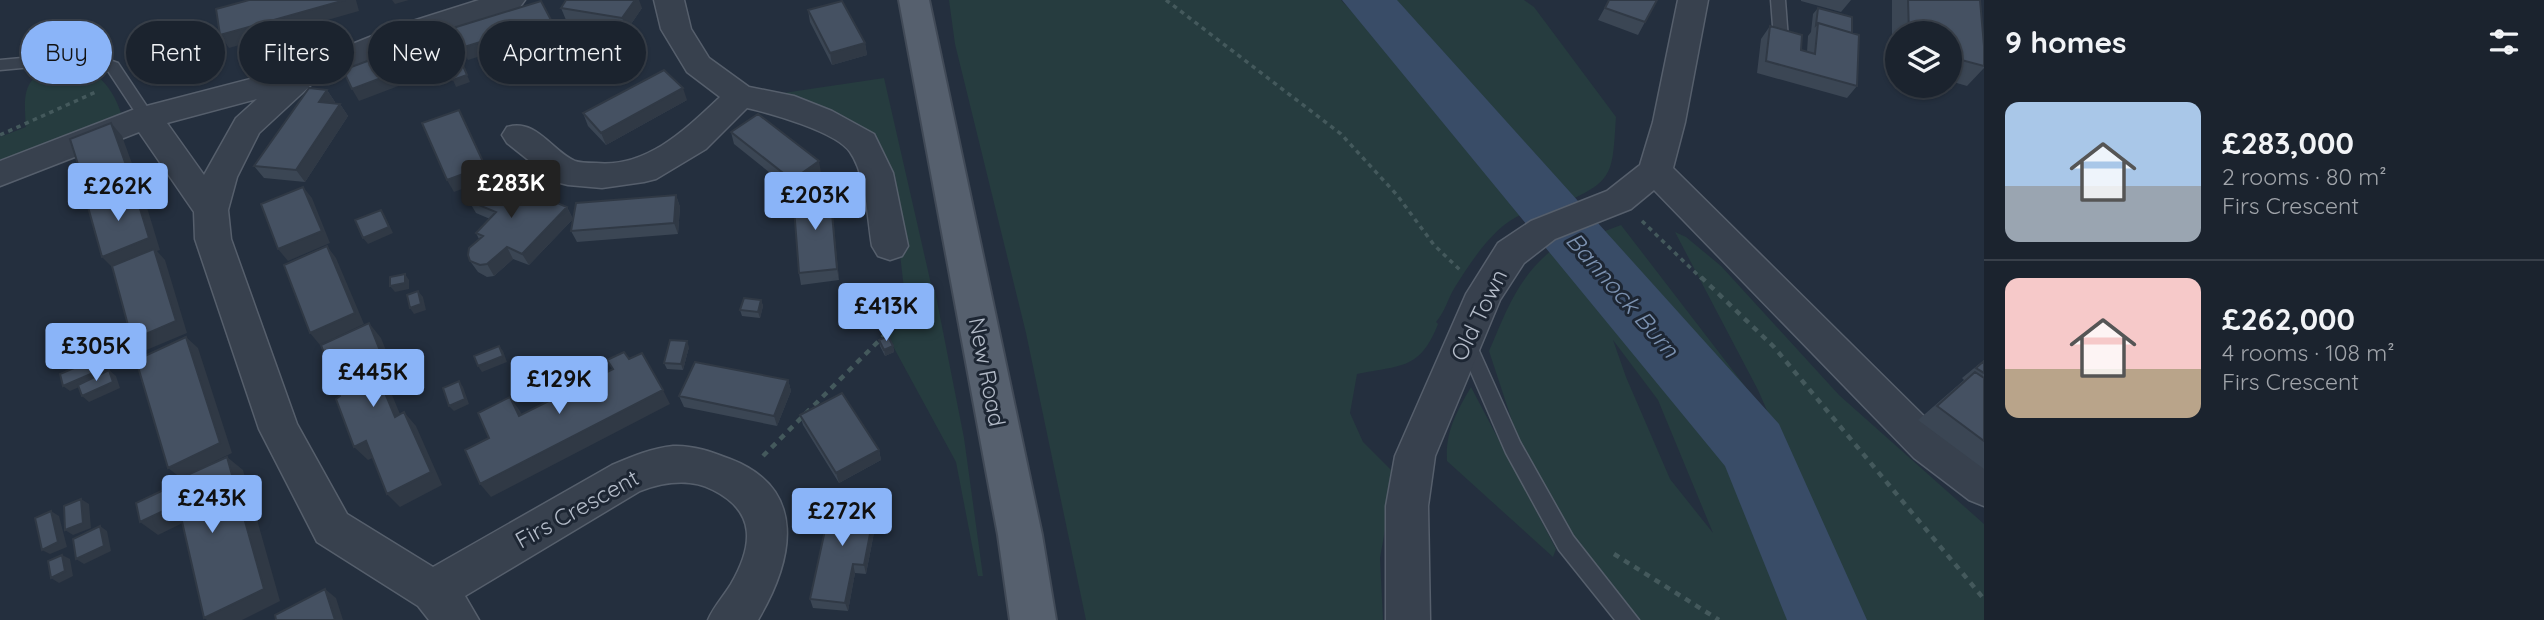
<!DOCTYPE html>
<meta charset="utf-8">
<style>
:root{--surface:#1b232e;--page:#282f3a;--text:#f1f3f6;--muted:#a0a4aa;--line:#39404a;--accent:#8ab4f8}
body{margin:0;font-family:Quicksand,sans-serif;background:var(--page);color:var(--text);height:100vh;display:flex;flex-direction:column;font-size:26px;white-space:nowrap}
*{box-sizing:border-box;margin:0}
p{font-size:23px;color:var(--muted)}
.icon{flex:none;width:38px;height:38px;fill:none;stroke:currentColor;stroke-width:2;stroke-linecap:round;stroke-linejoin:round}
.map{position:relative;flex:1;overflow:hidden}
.details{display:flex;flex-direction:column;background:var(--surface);width:560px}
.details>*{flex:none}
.hud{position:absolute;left:21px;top:21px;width:665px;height:63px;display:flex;gap:14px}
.controls{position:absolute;left:1885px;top:21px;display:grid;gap:14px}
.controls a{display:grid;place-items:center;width:77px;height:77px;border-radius:50%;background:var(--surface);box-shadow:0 2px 5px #0004,0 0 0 2px var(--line);font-size:35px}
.price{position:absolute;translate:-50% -60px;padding:0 16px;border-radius:7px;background:var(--accent);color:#111;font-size:23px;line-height:46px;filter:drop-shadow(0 2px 4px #0008)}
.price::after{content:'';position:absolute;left:50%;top:42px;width:21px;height:16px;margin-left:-10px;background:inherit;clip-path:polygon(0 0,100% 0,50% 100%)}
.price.selected{background:#222;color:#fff}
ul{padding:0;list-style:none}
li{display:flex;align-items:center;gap:21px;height:175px;padding:0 21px}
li+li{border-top:2px solid var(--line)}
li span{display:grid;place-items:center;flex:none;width:196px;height:140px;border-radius:14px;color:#555}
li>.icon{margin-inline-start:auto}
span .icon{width:84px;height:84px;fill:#fffc;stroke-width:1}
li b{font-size:30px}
h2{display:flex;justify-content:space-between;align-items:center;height:84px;padding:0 21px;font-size:30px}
.pill{padding:0 24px;border-radius:32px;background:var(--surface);box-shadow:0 2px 5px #0004,0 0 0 2px var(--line);font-size:24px;line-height:63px}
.pill.selected{background:var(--accent);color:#111}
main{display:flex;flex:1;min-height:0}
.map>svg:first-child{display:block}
</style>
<main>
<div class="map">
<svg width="1984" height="620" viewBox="0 0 1984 620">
<rect width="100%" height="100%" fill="#242f3e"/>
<path fill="#263c3f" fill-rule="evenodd" d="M 949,0 L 1341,0 L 1404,67 L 1435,112 L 1465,136 L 1523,214 C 1494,225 1471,262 1455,287 C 1448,298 1445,312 1436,322 L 1438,324 C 1420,370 1401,365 1357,374 L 1350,413 L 1363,442 L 1395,474 L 1380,558 L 1383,620 L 1086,620 L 1026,333 L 955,44 Z
M 1389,0 L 1524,0 L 1534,7 L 1616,117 C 1612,175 1615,181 1559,205 C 1496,142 1449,65 1389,0 Z
M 60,62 C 95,66 113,85 123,119 L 0,166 L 0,137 L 26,127 C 23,88 24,79 60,62 Z
M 884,78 L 931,284 L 904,289 L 895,211 L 880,156 L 770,95 Z
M 1621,225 L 1751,394 L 1852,620 L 1636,620 L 1559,520 L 1516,433 L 1489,351 C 1509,305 1518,276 1559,244 L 1563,247 ZM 1613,340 L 1658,400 L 1713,533 L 1670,479 L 1626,377 Z
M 1675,232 L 1686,237 L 1721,266 L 1839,395 L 1984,524 L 1984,620 L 1859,620 L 1758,390 Z
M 935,291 L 964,438 L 983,576 L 978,576 L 956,462 L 888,337 Z
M 1471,387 L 1556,549 L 1553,557 L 1447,461 C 1445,432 1457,411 1471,387 Z"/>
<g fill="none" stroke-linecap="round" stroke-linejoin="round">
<path fill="#394c67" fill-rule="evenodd" d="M 1342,0 L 1397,0 L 1779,424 L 1867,620 L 1787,620 L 1725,466 Z"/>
<defs>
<path id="lane" d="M 1771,0 L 1785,0 L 1788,39 L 1786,42 L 1781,44 L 1774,39 Z
M 87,52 L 118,63 L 154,117 L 151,121 L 141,121 L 108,71 L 86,62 L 0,70 L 0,60 Z
M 1466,333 L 1472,335 L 1520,442 L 1573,536 L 1639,620 L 1615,620 L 1559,550 L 1506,453 L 1457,340 L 1460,335 Z"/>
<path id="street" d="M 479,0 L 525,0 L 520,7 L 419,40 L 312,84 L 259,133 L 237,177 L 228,210 L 231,239 L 297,424 L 347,514 L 433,567 L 612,465 C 631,457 652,448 673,446 C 693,445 712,452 730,459 C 809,489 793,561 758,620 L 708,620 C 714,606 723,597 731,584 C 753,546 757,512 713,490 C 690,478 664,482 640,491 L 465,596 L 479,620 L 429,620 L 418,606 L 317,542 L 259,429 L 195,239 L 194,212 L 139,132 L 0,186 L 0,161 L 135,109 L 293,68 L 397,26 ZM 257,99 L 236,118 L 204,175 L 167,123 Z
M 654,0 L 684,0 L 691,29 L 709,58 L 749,87 L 794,96 L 832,111 L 874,134 L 893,173 L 908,246 L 902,256 L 890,260 L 878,256 L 872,246 C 867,217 867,177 850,152 C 837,132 770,113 747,108 L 706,149 L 656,179 L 644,182 L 602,188 L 568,185 L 556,182 L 507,143 L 502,135 L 507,127 C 536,118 551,150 575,161 C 581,163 590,163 596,163 C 647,168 686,129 720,97 L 687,72 L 661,29 Z
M 1678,0 L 1708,0 L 1685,122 L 1673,168 L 1942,434 L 1984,463 L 1984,506 L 1969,500 L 1914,458 L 1654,190 L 1631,209 L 1555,239 L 1524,263 L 1500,300 L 1435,456 L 1428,506 L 1430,620 L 1386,620 L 1386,506 L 1395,456 L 1466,294 L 1498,243 L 1531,221 L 1607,191 L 1640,165 L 1653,122 Z"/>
<path id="primary" d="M 899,0 L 929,0 L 1042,535 L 1056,620 L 1010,620 L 998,535 Z"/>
</defs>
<use href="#lane" stroke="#565f6c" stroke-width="3"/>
<use href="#street" stroke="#565f6c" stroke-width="3"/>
<use href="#primary" stroke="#414a57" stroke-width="4"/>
<path stroke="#44595c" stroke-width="3.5" stroke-dasharray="4.5 4.5" stroke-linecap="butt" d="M 1166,0 L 1341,134 L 1397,195 L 1434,245 L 1460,270
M 150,77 L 194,71
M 0,135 L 98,91
M 1642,221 L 1702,279"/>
<path stroke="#44595c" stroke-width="4.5" stroke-dasharray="6 6" stroke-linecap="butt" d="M 1701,277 L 1774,347 L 1984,599
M 763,456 L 933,287
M 1614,554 L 1719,620"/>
<use href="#lane" fill="#38414e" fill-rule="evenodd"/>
<use href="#street" fill="#38414e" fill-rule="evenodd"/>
<use href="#primary" fill="#56606e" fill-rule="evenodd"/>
</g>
<path fill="#3b4654" d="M 1609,0 L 1645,22 L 1638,35 L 1598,20 Z
M 1801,0 L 1851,0 L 1841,12 L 1801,1 Z
M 1892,0 L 1980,0 L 1984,46 L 1984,68 L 1967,86 L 1950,81 L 1950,33 L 1897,33 L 1897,67 L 1892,66 Z
M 561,8 L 642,8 L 627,30 L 566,20 Z
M 1818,8 L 1852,33 L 1857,86 L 1847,98 L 1757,73 L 1761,39 L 1770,26 L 1801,50 L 1807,52 L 1808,36 L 1811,32 L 1813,14 Z
M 808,10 L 865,43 L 867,55 L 832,65 L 810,22 Z
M 327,90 L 335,102 L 334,104 L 340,104 L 348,116 L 305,182 L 264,178 L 254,166 Z
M 687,100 L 606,145 L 588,126 L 583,113 Z
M 731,132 L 821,173 L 794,192 L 734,144 Z
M 830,191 L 839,280 L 801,285 L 799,273 Z
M 676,195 L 680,207 L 678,234 L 577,242 L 571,231 Z
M 469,201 L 567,207 L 573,219 L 529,265 L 513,259 L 494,276 L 487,277 L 478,272 L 470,261 L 479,239 L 476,233 L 490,219 L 476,213 Z
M 761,300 L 763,306 L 760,318 L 742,316 L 740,310 Z
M 879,340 L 893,346 L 894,352 L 885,356 L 880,346 Z
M 689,347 L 683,370 L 667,369 L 664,363 Z
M 1984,360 L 1984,469 L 1918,420 L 1964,380 L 1962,378 Z
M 788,380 L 791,391 L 777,426 L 684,407 L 679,396 Z
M 800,415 L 879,450 L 881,460 L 839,483 L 803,425 Z
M 876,503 L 878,512 L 866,574 L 855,573 L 848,611 L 813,608 L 810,599 Z"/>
<path fill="#303945" d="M 345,0 L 356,0 L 359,11 L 229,48 L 220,35 Z
M 392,0 L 409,0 L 395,4 Z
M 635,0 L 639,0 L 642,8 L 627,30 L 622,18 Z
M 551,20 L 556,32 L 468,60 L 461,48 Z
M 865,43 L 867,55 L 832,65 L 830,53 Z
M 445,54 L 451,66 L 359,101 L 352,89 Z
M 461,61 L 470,82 L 456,87 L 453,80 Z
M 683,88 L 687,100 L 606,145 L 601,133 Z
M 327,90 L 335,102 L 327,115 L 319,102 Z
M 340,104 L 348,116 L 305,182 L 296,170 Z
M 459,110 L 491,178 L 454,192 L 447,180 Z
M 111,123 L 122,136 L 142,191 L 137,193 L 145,201 L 160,250 L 157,251 L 165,260 L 187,333 L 144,351 L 132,340 L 114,269 L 102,257 L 99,208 L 88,196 Z
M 819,161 L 821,173 L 794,192 L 792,180 Z
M 303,187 L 312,198 L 330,243 L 288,261 L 278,249 Z
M 830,191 L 832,203 L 839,280 L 837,269 Z
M 676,195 L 680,207 L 678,234 L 674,223 Z
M 567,207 L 573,219 L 529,265 L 522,254 Z
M 381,210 L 385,216 L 393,233 L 368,244 L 363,238 Z
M 327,246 L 336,258 L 364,324 L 320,345 L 310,333 Z
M 507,247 L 513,259 L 494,276 L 487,264 Z
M 405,274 L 409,280 L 409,289 L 395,292 L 390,286 Z
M 418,291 L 423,297 L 426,310 L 414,314 L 410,308 Z
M 761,300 L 763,306 L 760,318 L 758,312 Z
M 369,323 L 381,338 L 400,385 L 390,390 L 407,431 L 395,417 L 378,376 Z
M 186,337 L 198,348 L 232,453 L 181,478 L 168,468 Z
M 687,341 L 689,347 L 683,370 L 681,364 Z
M 499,346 L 503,351 L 507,362 L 482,372 L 478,366 Z
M 893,346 L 894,352 L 885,356 L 884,350 Z
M 97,358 L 104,364 L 107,375 L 70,391 L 63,386 Z
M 109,370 L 116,376 L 120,388 L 89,402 L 82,396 Z
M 788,380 L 791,391 L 777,426 L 774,416 Z
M 459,381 L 463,387 L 469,404 L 454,411 L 449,406 Z
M 663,390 L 670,404 L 491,497 L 480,484 Z
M 510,397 L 520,411 L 529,430 L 519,416 Z
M 404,412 L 416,426 L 442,485 L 400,507 L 387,494 Z
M 366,441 L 379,455 L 368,460 L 354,447 Z
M 879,450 L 881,460 L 839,483 L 836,473 Z
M 227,457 L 243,470 L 280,601 L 242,620 L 207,620 L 204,618 Z
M 81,499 L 89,504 L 91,528 L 73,535 L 65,530 Z
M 876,503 L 878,512 L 866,574 L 864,565 Z
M 178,504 L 195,517 L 158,535 L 140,522 Z
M 51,511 L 59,516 L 67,547 L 50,554 L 42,550 Z
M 100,526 L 107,531 L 111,551 L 84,564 L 76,559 Z
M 62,555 L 70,559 L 73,576 L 59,583 L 51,578 Z
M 853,564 L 855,573 L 848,611 L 845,603 Z
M 325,589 L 336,598 L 343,620 L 335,620 Z"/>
<path fill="#455162" stroke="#303945" stroke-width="2" d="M 249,0 L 345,0 L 220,35 L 216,9 Z
M 566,0 L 635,0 L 622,18 L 561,8 Z
M 1609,0 L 1657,0 L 1645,22 L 1605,8 Z
M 1908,0 L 1980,0 L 1984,46 L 1984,66 L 1950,57 L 1950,33 L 1909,33 Z
M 541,1 L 551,20 L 461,48 L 453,28 Z
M 842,1 L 865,43 L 830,53 L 808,10 Z
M 1818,8 L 1852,17 L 1852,33 L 1818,23 L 1816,25 Z
M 1818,23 L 1859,35 L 1857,86 L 1766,61 L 1770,26 L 1802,35 L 1801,50 L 1815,54 Z
M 435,36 L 445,54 L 352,89 L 343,70 Z
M 461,61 L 467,75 L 453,80 L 447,65 Z
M 664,70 L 683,88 L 601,133 L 583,113 Z
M 309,88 L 327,90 L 319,102 L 340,104 L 296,170 L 254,166 Z
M 459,110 L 485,166 L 447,180 L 422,123 Z
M 758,114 L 819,161 L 792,180 L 731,132 Z
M 111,123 L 131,179 L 88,196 L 70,139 Z
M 494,177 L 567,207 L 522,254 L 507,247 L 487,264 L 480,265 L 470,261 L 468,255 L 469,248 L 483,236 L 476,233 L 496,212 L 469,201 Z
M 303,187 L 322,231 L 278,249 L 261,204 Z
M 134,189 L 149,238 L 102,257 L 88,207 Z
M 830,191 L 837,269 L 799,273 L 793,195 Z
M 676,195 L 674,223 L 571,231 L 576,203 Z
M 381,210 L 389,227 L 363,238 L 355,220 Z
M 327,246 L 355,313 L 310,333 L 284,265 Z
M 154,249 L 176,321 L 132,340 L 112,266 Z
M 405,274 L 405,283 L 390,286 L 390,277 Z
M 418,291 L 421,304 L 410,308 L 407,295 Z
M 744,298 L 761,300 L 758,312 L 740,310 Z
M 369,323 L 388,371 L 378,376 L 395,417 L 404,412 L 431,472 L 387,494 L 366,441 L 354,447 L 336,399 L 340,396 L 321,345 Z
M 888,336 L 893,346 L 884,350 L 879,340 Z
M 186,337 L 220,443 L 168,468 L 136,360 Z
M 670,340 L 687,341 L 681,364 L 664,363 Z
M 499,346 L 503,356 L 478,366 L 474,356 Z
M 624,352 L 629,359 L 642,353 L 663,390 L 480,484 L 465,450 L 489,438 L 478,413 L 510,397 L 519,416 L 613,369 L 607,360 Z
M 97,358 L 100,370 L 63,386 L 60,374 Z
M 1984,361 L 1984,373 L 1976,368 Z
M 695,362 L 788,380 L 774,416 L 679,396 Z
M 109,370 L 113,382 L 82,396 L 78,385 Z
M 1975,372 L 1984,378 L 1984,441 L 1937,406 Z
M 459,381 L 465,399 L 449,406 L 443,388 Z
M 842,393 L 879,450 L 836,473 L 800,415 Z
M 227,457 L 264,589 L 204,618 L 178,504 L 140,522 L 136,503 L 174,485 L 174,481 Z
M 832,498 L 876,503 L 864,565 L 853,564 L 845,603 L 810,599 Z
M 81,499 L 83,523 L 65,530 L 64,506 Z
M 51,511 L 58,542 L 42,550 L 35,518 Z
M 100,526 L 104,546 L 76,559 L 73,539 Z
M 62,555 L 65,571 L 51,578 L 48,561 Z
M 325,589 L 335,620 L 276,620 L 275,615 Z"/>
<g text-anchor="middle" stroke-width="6" stroke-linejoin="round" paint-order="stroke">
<g font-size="23" fill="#b4bcc9" stroke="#1d2633">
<text transform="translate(1479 315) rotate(-64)" y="8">Old Town</text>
<text transform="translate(987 372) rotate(79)" y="8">New Road</text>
<text transform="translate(577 509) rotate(-29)" y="8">Firs Crescent</text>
</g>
<g font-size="24" font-style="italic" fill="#7c92b1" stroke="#1d2633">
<text transform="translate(1622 295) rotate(49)" y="8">Bannock Burn</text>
</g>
</g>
</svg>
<div class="controls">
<a><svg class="icon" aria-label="layers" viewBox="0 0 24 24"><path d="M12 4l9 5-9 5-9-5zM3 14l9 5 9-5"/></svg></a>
</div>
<b class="price selected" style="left:511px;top:220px">£283K</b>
<b class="price" style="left:118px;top:223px">£262K</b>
<b class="price" style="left:815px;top:232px">£203K</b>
<b class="price" style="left:886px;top:343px">£413K</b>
<b class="price" style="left:96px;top:383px">£305K</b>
<b class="price" style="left:373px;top:409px">£445K</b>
<b class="price" style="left:559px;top:416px">£129K</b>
<b class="price" style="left:212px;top:535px">£243K</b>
<b class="price" style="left:842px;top:548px">£272K</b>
<div class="hud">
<a class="pill selected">Buy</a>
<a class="pill">Rent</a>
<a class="pill">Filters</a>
<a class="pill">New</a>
<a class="pill">Apartment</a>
</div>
</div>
<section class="details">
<h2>9 homes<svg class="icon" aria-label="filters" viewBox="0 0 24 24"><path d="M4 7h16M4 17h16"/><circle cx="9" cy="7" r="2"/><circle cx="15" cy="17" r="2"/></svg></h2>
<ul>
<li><span style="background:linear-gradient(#a9c7e8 60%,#9aa5b1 0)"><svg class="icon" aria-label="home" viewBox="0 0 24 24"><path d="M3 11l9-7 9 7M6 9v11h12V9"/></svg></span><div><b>£283,000</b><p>2 rooms · 80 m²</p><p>Firs Crescent</p></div></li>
<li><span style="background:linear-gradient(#f6c9c9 65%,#b9a48a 0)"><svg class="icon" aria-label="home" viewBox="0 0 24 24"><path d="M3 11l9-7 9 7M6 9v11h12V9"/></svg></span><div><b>£262,000</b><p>4 rooms · 108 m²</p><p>Firs Crescent</p></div></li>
</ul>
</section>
</main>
